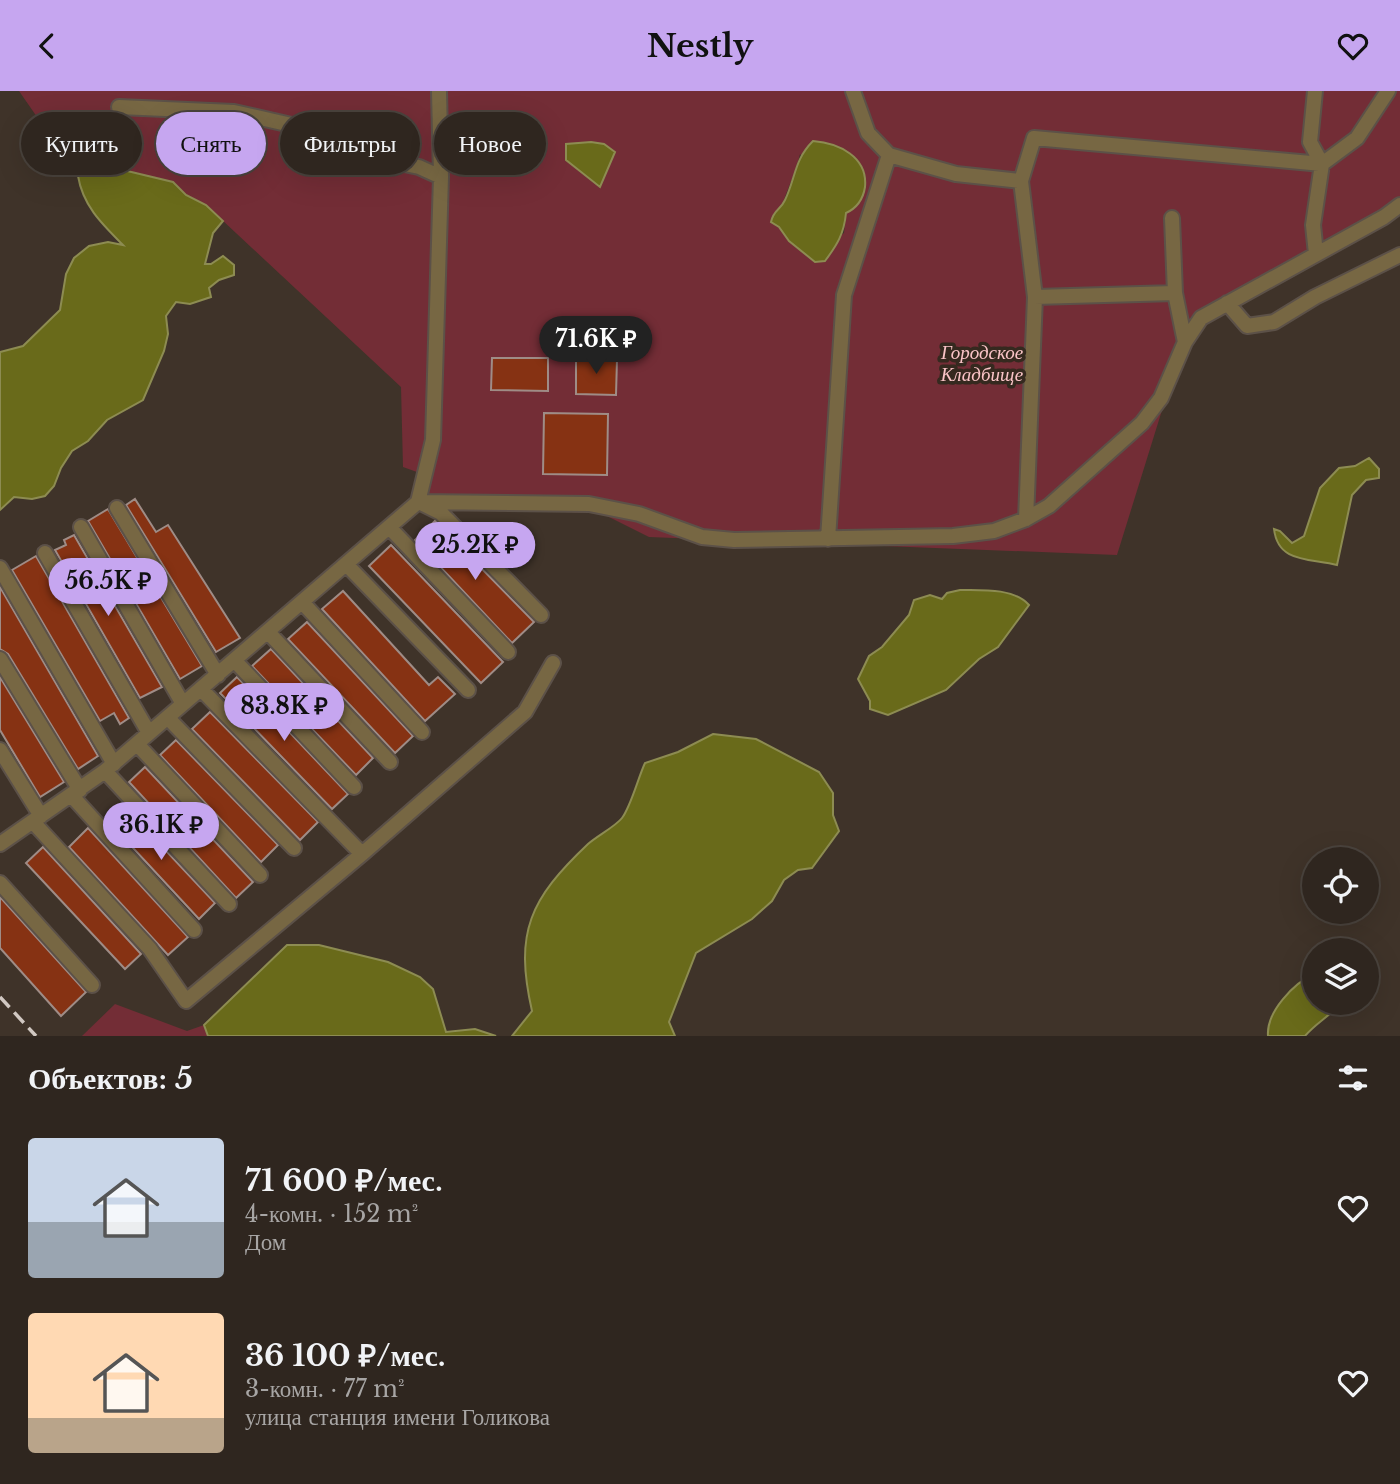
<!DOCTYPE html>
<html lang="ru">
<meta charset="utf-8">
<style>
:root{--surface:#2f261f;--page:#372e28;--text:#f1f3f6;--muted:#a7a5a4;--line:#4a433d;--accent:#c6a6f0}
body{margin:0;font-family:"Libre Baskerville",serif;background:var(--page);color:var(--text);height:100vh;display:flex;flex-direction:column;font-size:26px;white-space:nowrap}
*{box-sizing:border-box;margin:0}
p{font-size:23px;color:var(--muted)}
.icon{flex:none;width:38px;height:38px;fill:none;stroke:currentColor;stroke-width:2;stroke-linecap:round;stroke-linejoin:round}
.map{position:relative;height:945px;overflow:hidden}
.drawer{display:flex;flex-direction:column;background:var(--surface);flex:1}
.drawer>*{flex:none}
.hud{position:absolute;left:21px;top:21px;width:700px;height:63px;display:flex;gap:14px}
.fabs{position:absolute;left:1302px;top:756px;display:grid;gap:14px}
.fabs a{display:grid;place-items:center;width:77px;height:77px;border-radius:50%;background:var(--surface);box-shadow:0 7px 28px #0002,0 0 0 2px var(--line);font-size:35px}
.price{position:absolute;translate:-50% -60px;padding:0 16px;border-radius:24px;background:var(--accent);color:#111;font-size:23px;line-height:46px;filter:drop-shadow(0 2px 4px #0008)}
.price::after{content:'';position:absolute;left:50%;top:42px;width:21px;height:16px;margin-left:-10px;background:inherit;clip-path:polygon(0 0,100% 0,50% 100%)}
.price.active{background:#222;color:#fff}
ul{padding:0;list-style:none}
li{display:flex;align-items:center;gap:21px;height:175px;padding:0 28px}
li span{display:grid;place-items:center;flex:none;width:196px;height:140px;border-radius:7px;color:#555}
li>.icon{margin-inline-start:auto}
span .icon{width:84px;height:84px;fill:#fffc;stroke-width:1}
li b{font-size:30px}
h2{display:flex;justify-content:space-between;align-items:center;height:84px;padding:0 28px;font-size:30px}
.tag{padding:0 24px;border-radius:32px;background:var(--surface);box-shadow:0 7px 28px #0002,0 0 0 2px var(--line);font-size:24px;line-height:63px}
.tag.active{background:var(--accent);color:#111}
header{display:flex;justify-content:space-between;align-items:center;height:91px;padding:0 28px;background:var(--accent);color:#111;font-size:32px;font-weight:700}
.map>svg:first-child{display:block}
</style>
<header><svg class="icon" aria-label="back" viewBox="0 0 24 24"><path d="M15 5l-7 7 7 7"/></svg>Nestly<svg class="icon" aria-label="heart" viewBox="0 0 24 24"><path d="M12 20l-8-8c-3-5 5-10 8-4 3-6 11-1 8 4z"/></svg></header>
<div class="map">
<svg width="1400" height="945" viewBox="0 0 1400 945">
<rect width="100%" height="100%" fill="#3f3329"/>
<path fill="#732d36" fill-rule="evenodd" d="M 19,0 L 1400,0 L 1400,108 L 1191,226 L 1117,464 L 649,446 L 601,422 L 427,417 L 428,385 L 403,376 L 401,296 L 206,114 L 186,104 L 173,91 L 143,84 L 91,76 L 78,85 ZM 800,63 L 846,122 L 844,142 L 811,167 C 757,134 789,110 800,63 Z
M 115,913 L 187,940 L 204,934 L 208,945 L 82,945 Z"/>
<path fill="#696a1a" stroke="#8d8c52" stroke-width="2" d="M 813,50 C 839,52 868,66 865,96 C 863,109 857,117 846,122 C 844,143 837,154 825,170 L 815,171 L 789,150 L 779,136 L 771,131 C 774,118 780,120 785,109 C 796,86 794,69 813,50 Z
M 591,51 L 604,53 L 615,61 L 600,96 L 566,69 L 566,53 Z
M 91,76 L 119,78 L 173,91 L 186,104 L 206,114 L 223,130 L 213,142 L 205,173 L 211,173 L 223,165 L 234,174 L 234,184 L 219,189 L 209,197 L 211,206 L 190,213 L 176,211 L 166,225 L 168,243 L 164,260 L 143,309 L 107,329 L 88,350 L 72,360 L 61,377 L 54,395 L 45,405 L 32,408 L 14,406 L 0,419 L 0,261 L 23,255 L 60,219 L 66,183 L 74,167 L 89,155 L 108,151 L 123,154 C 102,133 83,115 78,85 Z
M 1369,367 L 1379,378 L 1379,387 L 1366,389 L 1352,404 L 1337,474 C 1311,467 1278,473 1274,438 L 1280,440 L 1292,452 L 1304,445 L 1320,397 L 1339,377 L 1355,375 Z
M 960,499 C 982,499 1014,497 1029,514 L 998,556 L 979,568 L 946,599 L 888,624 L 870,618 L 870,610 L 858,588 L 869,565 L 882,556 L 909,524 L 914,509 L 930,504 L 942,508 L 947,502 Z
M 713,643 L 756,648 L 819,681 L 833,702 L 833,724 L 839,740 L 812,777 L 798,779 L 784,789 L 772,810 L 752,828 L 696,862 L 669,931 L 675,945 L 512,945 L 532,920 C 514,841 530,808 588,753 C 597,745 616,735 622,727 C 631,715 638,687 645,672 L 678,661 Z
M 287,854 L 319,854 L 388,871 L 420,886 L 433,898 L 446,941 L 475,938 L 496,945 L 208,945 L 204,934 Z
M 1314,883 L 1314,912 L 1341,912 C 1330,925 1316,932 1305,945 L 1268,945 C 1266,921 1294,892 1314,883 Z"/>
<path fill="#863213" stroke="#9f8c86" stroke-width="2" d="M 492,267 L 548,267 L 548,300 L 491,299 Z
M 576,267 L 617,268 L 616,304 L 576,303 Z
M 544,322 L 608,323 L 607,384 L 543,383 Z
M 135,408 L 156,441 L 168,434 L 240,547 L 216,561 L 126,414 Z
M 108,418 L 202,575 L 180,588 L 88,430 Z
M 435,430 L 534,531 L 512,552 L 415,449 Z
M 74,444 L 162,596 L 140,607 L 55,459 L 66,454 L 64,449 Z
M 391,454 L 503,571 L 481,592 L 369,475 Z
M 36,465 L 129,627 L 120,633 L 114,622 L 100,630 L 12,479 Z
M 0,496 L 98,665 L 78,678 L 8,563 L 0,558 Z
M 343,500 L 429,594 L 438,586 L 455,603 L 425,630 L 322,518 Z
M 307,531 L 413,645 L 395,662 L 288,548 Z
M 271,558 L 373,667 L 356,684 L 252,575 Z
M 0,586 L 64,691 L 40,706 L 0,639 Z
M 237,586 L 348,703 L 332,718 L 220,602 Z
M 210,621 L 318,731 L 300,749 L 192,638 Z
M 176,649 L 278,754 L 261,771 L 160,664 Z
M 145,676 L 253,791 L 236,807 L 129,691 Z
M 123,714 L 215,812 L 199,828 L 107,729 Z
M 88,737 L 188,846 L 168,864 L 69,756 Z
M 43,756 L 141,863 L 125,878 L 26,772 Z
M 0,806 L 86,901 L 61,925 L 0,857 Z"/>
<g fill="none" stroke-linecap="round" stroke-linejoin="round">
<defs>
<path id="minor" d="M 853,0 L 868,42 L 889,64
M 1315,0 L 1310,51 L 1322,73 L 1357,47 L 1388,0
M 119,16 L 234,21 L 357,49 L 380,68 L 419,76 L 441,86
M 1172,127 L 1175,202 L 1185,251
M 1035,206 L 1175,202
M 1227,212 L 1247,235 L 1274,231 L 1315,206 L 1400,164
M 418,411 L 589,413 L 639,423 L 702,446 L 734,449 L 953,445 L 994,440 L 1026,428 L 1049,415 L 1142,332 L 1161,307 L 1185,251 L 1201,227 L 1384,126 L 1400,114
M 418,411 L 433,349 L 441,86 L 439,0
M 423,413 L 441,422 L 541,524
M 117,417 L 218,584
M 1026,428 L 1035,206 L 1021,90 L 1034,47 L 1322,73 L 1313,134 L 1316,163
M 81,436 L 183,613
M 389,436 L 508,561
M 828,448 L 844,204 L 889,64 L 956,83 L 1021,90
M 45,462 L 149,642
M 346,473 L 468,599
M 0,477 L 114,673
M 302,511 L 422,641
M 268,541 L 390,671
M 0,568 L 80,699
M 234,569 L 354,696
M 201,598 L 362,763
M 168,627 L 294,757
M 137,653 L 260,784
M 0,659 L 41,725
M 105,680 L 229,813
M 71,704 L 194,839
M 33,731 L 150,858 L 186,910 L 362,763 L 525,621 L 553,572
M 0,753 L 105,680 L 418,411
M 0,792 L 92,894"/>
</defs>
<use href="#minor" stroke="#5c5148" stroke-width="18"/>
<use href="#minor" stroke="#776743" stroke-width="14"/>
<path stroke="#d1c8c2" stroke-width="3.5" stroke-dasharray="14 7" stroke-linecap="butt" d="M 0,906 L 36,945"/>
</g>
<g text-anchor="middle" stroke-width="7" stroke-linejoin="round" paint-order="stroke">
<g font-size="19" font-style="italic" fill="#fac4c7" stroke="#35291f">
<text x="982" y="268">Городское<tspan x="982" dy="22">Кладбище</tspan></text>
</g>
</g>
</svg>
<div class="fabs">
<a><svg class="icon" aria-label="locate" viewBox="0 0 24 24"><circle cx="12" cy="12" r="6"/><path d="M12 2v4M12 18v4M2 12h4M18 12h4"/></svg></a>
<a><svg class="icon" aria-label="layers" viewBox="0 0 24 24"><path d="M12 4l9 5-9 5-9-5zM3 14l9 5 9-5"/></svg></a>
</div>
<b class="price active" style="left:596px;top:285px">71.6K ₽</b>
<b class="price" style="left:475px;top:491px">25.2K ₽</b>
<b class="price" style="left:108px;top:527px">56.5K ₽</b>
<b class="price" style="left:284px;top:652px">83.8K ₽</b>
<b class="price" style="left:161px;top:771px">36.1K ₽</b>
<div class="hud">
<a class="tag">Купить</a>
<a class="tag active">Снять</a>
<a class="tag">Фильтры</a>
<a class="tag">Новое</a>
</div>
</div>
<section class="drawer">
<h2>Объектов: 5<svg class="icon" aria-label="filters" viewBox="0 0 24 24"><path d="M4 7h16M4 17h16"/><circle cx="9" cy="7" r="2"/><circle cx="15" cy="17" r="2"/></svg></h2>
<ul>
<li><span style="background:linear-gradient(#c9d6e8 60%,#9aa5b1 0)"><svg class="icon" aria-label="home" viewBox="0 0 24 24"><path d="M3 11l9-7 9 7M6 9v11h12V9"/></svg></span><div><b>71 600 ₽/мес.</b><p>4-комн. · 152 m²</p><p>Дом</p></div><svg class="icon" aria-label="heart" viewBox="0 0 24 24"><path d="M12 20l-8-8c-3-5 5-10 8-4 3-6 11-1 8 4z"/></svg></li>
<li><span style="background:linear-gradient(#ffd9b3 75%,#b9a48a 0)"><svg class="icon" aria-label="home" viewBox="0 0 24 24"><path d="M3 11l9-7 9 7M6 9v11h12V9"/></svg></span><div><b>36 100 ₽/мес.</b><p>3-комн. · 77 m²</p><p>улица станция имени Голикова</p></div><svg class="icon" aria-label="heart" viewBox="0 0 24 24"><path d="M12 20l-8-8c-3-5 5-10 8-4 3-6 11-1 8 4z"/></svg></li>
</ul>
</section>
